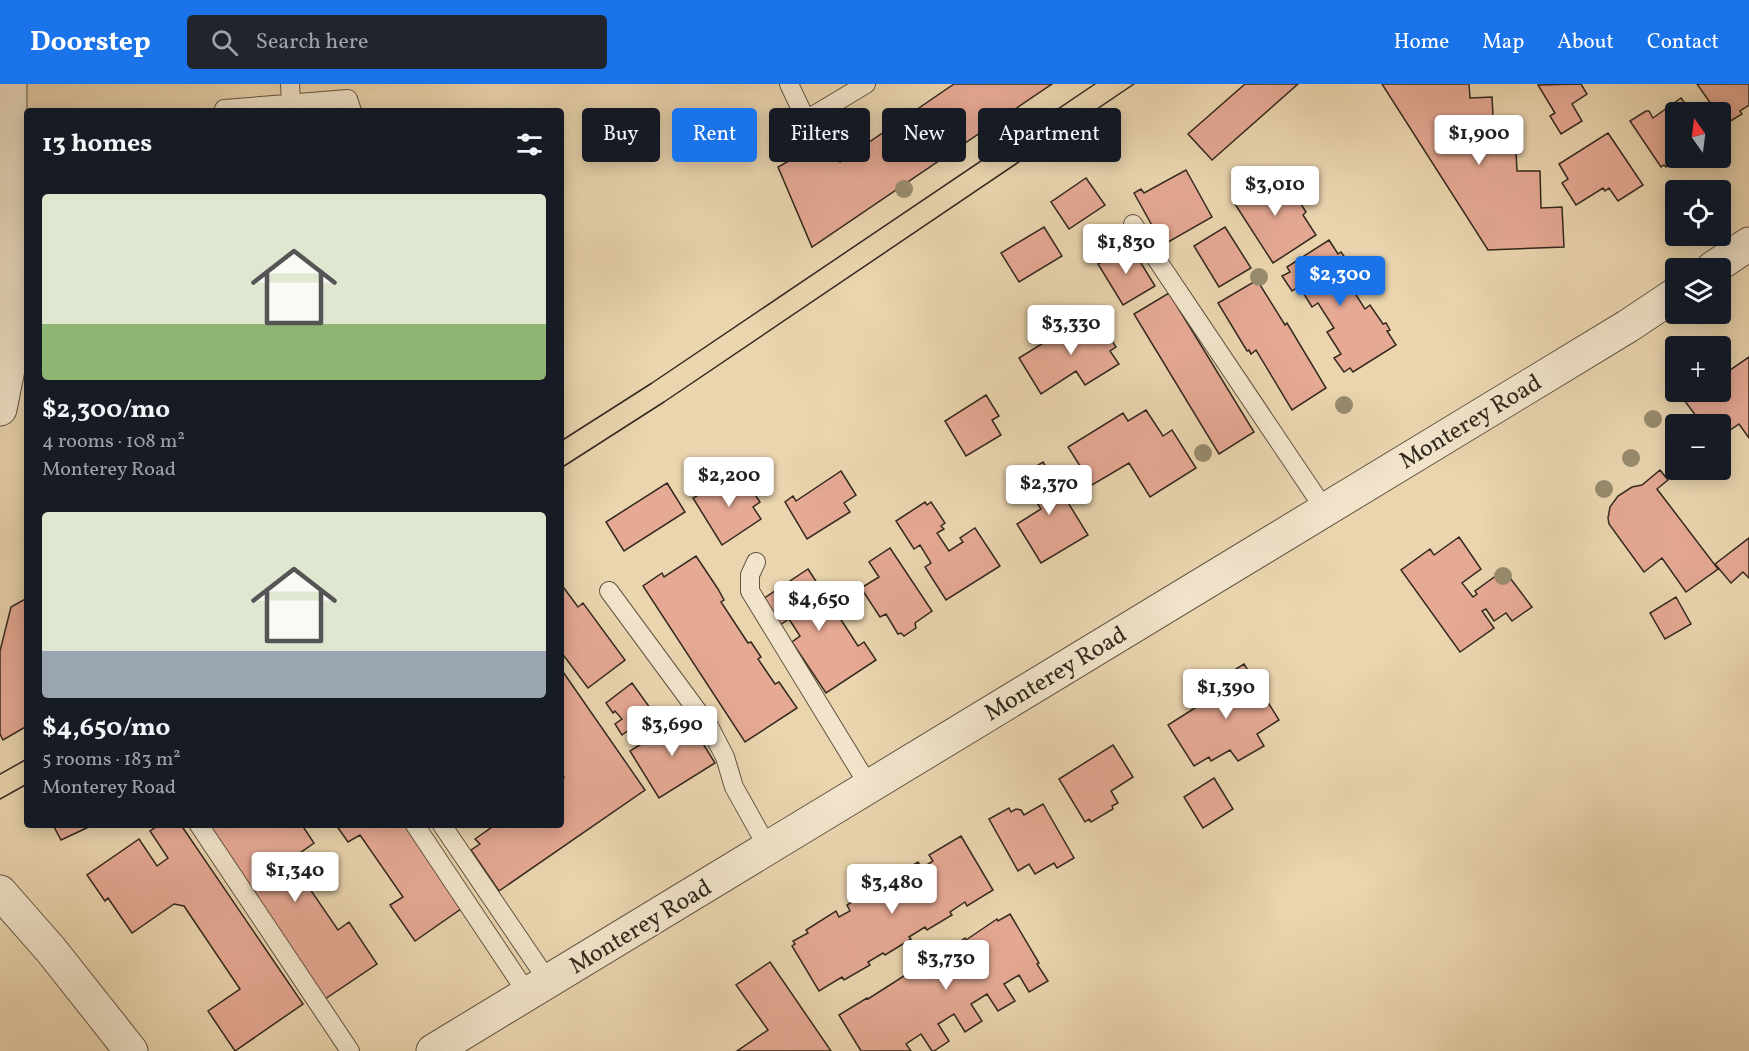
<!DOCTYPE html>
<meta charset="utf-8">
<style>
:root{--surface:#171b24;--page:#20242c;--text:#f1f3f6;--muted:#9ea1a6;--accent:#1a73e8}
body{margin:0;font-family:Vollkorn,serif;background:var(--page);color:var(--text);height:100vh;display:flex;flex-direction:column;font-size:22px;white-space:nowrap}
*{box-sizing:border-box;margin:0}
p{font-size:20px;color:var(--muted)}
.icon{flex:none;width:33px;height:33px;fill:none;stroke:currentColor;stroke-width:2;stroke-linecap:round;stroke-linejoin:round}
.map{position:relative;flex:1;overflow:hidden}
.sheet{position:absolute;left:24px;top:24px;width:540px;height:720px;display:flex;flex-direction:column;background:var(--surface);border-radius:6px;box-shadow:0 3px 15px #0003}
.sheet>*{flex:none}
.guide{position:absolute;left:582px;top:24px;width:570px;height:54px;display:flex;gap:12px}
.needle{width:39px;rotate:346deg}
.controls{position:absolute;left:1665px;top:18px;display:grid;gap:12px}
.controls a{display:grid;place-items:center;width:66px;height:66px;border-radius:6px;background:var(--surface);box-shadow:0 3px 15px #0003;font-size:30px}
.price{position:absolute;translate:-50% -51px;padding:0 14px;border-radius:6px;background:#fff;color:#222;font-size:20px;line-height:39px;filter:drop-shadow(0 2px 3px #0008)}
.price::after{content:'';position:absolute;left:50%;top:36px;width:18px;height:14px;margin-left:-9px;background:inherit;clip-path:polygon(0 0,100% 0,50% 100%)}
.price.active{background:var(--accent);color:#fff}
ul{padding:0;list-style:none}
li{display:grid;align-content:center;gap:12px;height:318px;padding:0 18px}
li span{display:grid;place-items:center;height:186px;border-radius:6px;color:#555}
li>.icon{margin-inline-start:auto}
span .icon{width:108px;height:108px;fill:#fffc;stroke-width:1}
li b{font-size:26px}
h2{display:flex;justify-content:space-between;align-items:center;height:72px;padding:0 18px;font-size:26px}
.pill{padding:0 21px;border-radius:6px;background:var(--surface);box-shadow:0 3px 15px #0003;font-size:21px;line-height:54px}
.pill.active{background:var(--accent);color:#fff}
header{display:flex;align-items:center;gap:36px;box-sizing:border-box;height:84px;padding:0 30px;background:var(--accent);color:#fff}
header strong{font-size:28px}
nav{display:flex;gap:33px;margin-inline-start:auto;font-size:21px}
.search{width:420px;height:54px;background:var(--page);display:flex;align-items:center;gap:15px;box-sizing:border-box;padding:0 21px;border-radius:6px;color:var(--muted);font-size:22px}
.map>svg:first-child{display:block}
</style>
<header>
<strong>Doorstep</strong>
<div class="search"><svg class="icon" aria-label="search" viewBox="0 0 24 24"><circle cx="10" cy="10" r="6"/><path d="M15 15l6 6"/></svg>Search here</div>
<nav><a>Home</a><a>Map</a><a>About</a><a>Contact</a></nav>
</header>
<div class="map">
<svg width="1749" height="967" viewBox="0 0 1749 967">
<rect width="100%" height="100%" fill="#ead5af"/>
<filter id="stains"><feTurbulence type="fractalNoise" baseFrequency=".00333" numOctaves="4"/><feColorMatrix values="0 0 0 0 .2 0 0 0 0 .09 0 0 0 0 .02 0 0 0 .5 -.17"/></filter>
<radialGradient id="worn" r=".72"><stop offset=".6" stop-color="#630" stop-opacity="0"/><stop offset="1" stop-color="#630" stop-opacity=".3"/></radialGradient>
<path fill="#e6a994" stroke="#33291e" stroke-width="1.5" d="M 954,0 L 1052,0 L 812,163 L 778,83 L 826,56 L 828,60 L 825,62 L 833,75 L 836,73 L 840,78 Z
M 1245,0 L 1298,0 L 1212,76 L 1188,50 Z
M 1382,0 L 1469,0 L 1470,14 L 1492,13 L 1494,51 L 1515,49 L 1517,87 L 1540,87 L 1541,124 L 1562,123 L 1564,163 L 1488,166 Z
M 1581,0 L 1587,10 L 1572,20 L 1582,37 L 1561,50 L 1550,32 L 1555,29 L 1538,1 Z
M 1697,0 L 1749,0 L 1749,21 L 1740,27 L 1742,30 L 1724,41 L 1720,36 L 1720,28 L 1715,28 L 1713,26 L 1714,24 Z
M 1681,14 L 1691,28 L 1676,28 L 1676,74 L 1679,74 L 1666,83 L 1664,81 L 1661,83 L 1630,37 L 1646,27 L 1649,27 L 1653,34 Z
M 1608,49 L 1643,101 L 1618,117 L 1609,104 L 1605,107 L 1603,104 L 1576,121 L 1562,99 L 1568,95 L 1559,80 Z
M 1186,86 L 1212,133 L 1163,161 L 1134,109 L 1141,105 L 1144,109 Z
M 1280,87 L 1306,128 L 1303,131 L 1316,151 L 1273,179 L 1233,117 Z
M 1086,94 L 1105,121 L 1069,145 L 1051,118 Z
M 1044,143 L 1062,172 L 1019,198 L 1001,169 Z
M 1225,143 L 1251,184 L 1219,203 L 1194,162 Z
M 1329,156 L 1338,170 L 1341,168 L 1346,175 L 1343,177 L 1355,196 L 1349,200 L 1365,225 L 1370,221 L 1383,240 L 1386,239 L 1390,246 L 1387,247 L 1396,261 L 1353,288 L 1350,284 L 1344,288 L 1334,274 L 1341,270 L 1327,248 L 1334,244 L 1318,219 L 1312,223 L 1299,202 L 1292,207 L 1282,192 L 1290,188 L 1287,183 Z
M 1130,161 L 1155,202 L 1123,221 L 1098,180 Z
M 1257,196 L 1285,241 L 1287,239 L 1326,304 L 1292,326 L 1256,266 L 1251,270 L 1249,266 L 1247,267 L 1218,219 Z
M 1169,209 L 1254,348 L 1219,370 L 1134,230 Z
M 1085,233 L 1093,247 L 1102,241 L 1116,263 L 1110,267 L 1119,280 L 1085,301 L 1076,287 L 1041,310 L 1019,274 Z
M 1749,273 L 1749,354 L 1739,340 L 1720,353 L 1720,340 L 1702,340 L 1684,316 L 1697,308 L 1720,308 L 1720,293 Z
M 986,311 L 999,332 L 992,336 L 1001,351 L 966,372 L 945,337 Z
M 1146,326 L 1163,352 L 1172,346 L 1196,384 L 1150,413 L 1129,379 L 1092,401 L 1068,363 L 1123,329 L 1128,337 Z
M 1043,378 L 1088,451 L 1041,479 L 1017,440 L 1041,425 L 1020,392 Z
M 1660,386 L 1668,396 L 1657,405 L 1718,485 L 1686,508 L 1662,474 L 1644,488 L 1609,440 L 1608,434 L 1610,423 L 1618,412 L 1632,403 L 1642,401 Z
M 841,387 L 856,411 L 844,419 L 850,428 L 807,455 L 785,418 L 793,412 L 796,417 Z
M 740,388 L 760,418 L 753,423 L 761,435 L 722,461 L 693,414 Z
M 667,399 L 685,428 L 624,467 L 606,438 Z
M 925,418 L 927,421 L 931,418 L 945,439 L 941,442 L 944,445 L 937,449 L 949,467 L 963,458 L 960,454 L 975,444 L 1000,482 L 946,516 L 925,483 L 931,479 L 920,461 L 914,465 L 896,437 Z
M 1459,453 L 1481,485 L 1462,499 L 1473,513 L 1477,510 L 1475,507 L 1504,486 L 1532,523 L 1512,537 L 1506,529 L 1494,537 L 1486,525 L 1482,527 L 1494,544 L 1460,568 L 1401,486 L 1430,465 L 1434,471 Z
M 1749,454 L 1749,494 L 1743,488 L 1731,499 L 1715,480 Z
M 890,464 L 932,527 L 915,539 L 916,544 L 904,552 L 901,549 L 898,550 L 886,530 L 880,533 L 861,504 L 879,493 L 869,478 Z
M 696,472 L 718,505 L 724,516 L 721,518 L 748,559 L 751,558 L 761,573 L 758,575 L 775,600 L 779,598 L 797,624 L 745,658 L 643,502 L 662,489 L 664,493 Z
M 808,485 L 858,562 L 864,558 L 876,576 L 826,609 L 792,558 L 800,552 L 789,535 L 780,541 L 763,515 Z
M 561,500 L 578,523 L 583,519 L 625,576 L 588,604 L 561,568 Z
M 1676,513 L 1691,540 L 1665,555 L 1650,529 Z
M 27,514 L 27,642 L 3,656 L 0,650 L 0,567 L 11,523 Z
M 1244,580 L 1279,636 L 1257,650 L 1264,662 L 1238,677 L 1230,666 L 1211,677 L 1209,673 L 1194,682 L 1168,641 L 1214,612 L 1208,602 Z
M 561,585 L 645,706 L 499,807 L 471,766 L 480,760 L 475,755 L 495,741 L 561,741 L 561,695 L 564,693 L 561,689 Z
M 632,599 L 653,628 L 622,651 L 615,640 L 622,635 L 615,627 L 613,629 L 606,619 Z
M 686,632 L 715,679 L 659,714 L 630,667 Z
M 1113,661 L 1133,693 L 1111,707 L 1118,719 L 1112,722 L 1113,725 L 1091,738 L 1089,735 L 1085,738 L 1059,695 Z
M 1214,694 L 1233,725 L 1203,744 L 1184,713 Z
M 1043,720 L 1074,774 L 1057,784 L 1054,779 L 1035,790 L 1029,780 L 1018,787 L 989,735 L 1009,724 L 1011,728 L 1016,725 L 1021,726 L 1024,731 Z
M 53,741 L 93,741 L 61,756 Z
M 159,741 L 181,741 L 303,920 L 235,967 L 208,927 L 240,905 L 184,822 L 174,820 L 132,849 L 108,814 L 105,817 L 87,791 L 139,755 L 157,782 L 168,774 L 150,747 Z
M 209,741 L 302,741 L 314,759 L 290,776 L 338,846 L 349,838 L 377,880 L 325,915 Z
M 336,741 L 414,741 L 468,820 L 415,857 L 390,821 L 403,813 L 360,751 L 348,758 Z
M 961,752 L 993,806 L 967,822 L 965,818 L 950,828 L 952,831 L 927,846 L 925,843 L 909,853 L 911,855 L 885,871 L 883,869 L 868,878 L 870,881 L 844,896 L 842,893 L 819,907 L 792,862 L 795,860 L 793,857 L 808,849 L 806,846 L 836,827 L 839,833 L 850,827 L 847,821 L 878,802 L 881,807 L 892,801 L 888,796 L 918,778 L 922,784 L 933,777 L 929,771 Z
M 1010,830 L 1039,879 L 1037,880 L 1048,897 L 1029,908 L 1019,891 L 1004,900 L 1015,917 L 998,927 L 987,910 L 971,920 L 982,937 L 965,948 L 954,930 L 938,940 L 949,957 L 934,967 L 932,967 L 921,950 L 906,960 L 911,967 L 861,967 L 839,931 L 867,914 L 868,915 L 932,874 L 933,875 L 939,872 L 965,854 L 966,856 L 997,835 L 998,837 Z
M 770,878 L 831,967 L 737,967 L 768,946 L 736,901 Z"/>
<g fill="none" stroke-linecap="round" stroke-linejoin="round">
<defs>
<path id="service" d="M 290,0 L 291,19
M 789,0 L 806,36 L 866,0
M 224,27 L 224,25 L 348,15 L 352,27
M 1133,140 L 1325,426
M 756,478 L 750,491 L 750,507 L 869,702
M 609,507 L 710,644 L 725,673 L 734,703 L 768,764
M 199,741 L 350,967
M 415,741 L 527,909
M 442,741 L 548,897"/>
<path id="minor" d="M 0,325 L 9,280 L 10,0
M 0,808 L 51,866 L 131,967"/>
<path id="tertiary" d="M 1713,184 L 1749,160
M 433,967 L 1628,242 L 1676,210"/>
</defs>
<use href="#service" stroke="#615442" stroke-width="20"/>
<use href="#minor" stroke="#615442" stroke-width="35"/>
<use href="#tertiary" stroke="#615442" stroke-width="35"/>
<use href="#service" stroke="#f1e4cb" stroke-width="18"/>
<use href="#minor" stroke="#f1e4cb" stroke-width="33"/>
<use href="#tertiary" stroke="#f1e4cb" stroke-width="33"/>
<path stroke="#33291e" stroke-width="1.5" d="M 561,357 L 652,299 L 1095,0
M 561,384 L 664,318 L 1134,0
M 0,690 L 27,675
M 0,715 L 27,700"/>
</g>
<g fill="#988b6e">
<circle cx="904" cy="105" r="9"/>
<circle cx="1259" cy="193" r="9"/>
<circle cx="1344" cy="321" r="9"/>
<circle cx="1653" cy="335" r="9"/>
<circle cx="1203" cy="369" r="9"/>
<circle cx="1631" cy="374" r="9"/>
<circle cx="1604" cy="405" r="9"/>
<circle cx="1503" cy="492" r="9"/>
</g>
<g text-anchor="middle" stroke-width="5" stroke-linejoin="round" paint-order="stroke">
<g font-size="24" fill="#33291e" stroke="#f1e4cb">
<text transform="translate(1470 337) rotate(-31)" y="8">Monterey Road</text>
<text transform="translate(1055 589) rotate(-31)" y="8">Monterey Road</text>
<text transform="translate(640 842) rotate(-31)" y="8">Monterey Road</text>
</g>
</g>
<rect width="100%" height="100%" filter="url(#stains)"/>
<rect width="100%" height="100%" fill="url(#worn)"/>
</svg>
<div class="controls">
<a><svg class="needle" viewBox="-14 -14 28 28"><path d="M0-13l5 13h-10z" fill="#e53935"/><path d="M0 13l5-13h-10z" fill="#9ea1a6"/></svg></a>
<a><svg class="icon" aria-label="locate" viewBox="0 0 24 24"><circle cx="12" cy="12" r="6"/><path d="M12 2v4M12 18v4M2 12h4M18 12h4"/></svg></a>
<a><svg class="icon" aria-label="layers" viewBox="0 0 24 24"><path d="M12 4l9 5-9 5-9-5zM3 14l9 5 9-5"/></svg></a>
<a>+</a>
<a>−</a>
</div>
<b class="price" style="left:1479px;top:82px">$1,900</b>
<b class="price" style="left:1275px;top:133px">$3,010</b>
<b class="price" style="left:1126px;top:191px">$1,830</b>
<b class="price active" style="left:1340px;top:223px">$2,300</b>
<b class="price" style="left:1071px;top:272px">$3,330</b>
<b class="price" style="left:729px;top:424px">$2,200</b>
<b class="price" style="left:1049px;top:432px">$2,370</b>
<b class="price" style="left:819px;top:548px">$4,650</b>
<b class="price" style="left:1226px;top:636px">$1,390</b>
<b class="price" style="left:672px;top:673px">$3,690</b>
<b class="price" style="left:295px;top:819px">$1,340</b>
<b class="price" style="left:892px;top:831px">$3,480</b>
<b class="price" style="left:946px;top:907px">$3,730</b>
<div class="guide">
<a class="pill">Buy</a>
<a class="pill active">Rent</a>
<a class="pill">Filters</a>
<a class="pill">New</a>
<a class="pill">Apartment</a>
</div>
<section class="sheet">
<h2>13 homes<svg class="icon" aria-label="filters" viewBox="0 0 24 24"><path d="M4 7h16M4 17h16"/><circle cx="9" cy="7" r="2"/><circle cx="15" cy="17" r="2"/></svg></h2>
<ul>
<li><span style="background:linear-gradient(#dfe7d0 70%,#8fb573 0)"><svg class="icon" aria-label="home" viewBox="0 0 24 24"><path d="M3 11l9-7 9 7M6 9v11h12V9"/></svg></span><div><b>$2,300/mo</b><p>4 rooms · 108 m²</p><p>Monterey Road</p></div></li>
<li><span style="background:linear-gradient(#dfe7d0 75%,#9aa5b1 0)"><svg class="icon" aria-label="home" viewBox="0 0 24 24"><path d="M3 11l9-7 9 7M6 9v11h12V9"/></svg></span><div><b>$4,650/mo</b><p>5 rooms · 183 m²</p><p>Monterey Road</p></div></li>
</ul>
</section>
</div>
